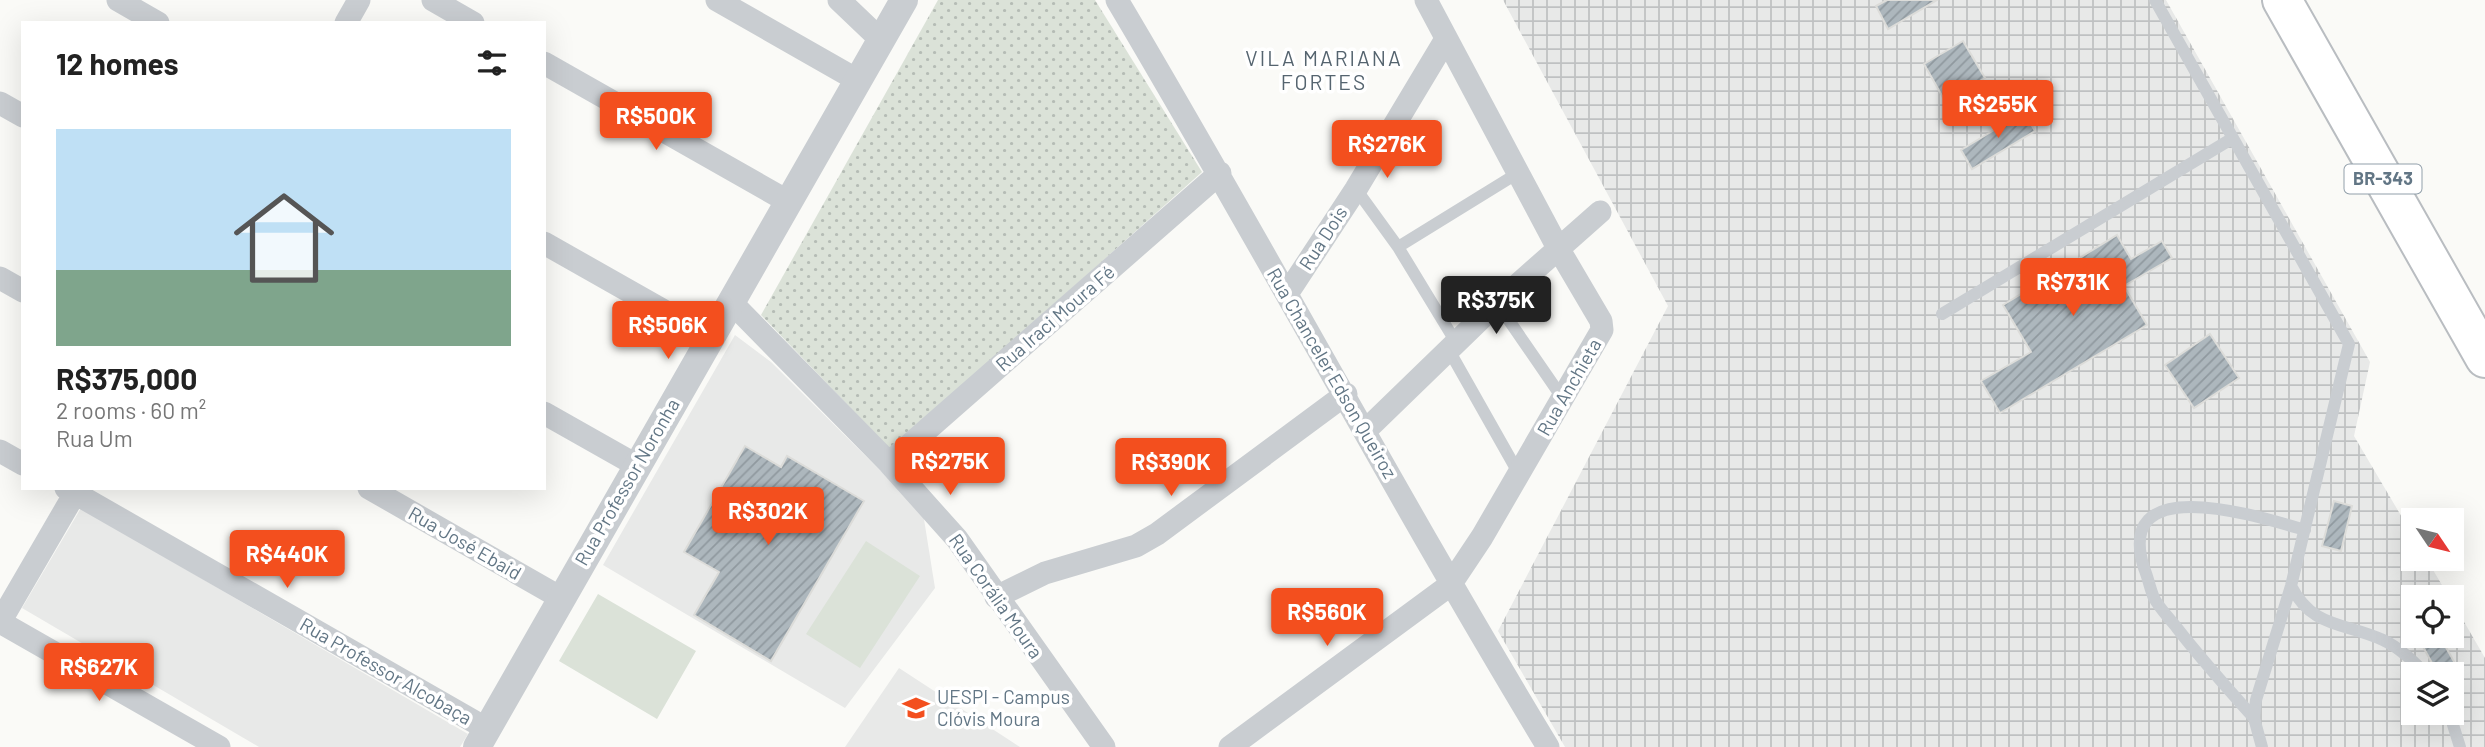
<!DOCTYPE html>
<meta charset="utf-8">
<style>
:root{--surface:#fff;--page:#f6f6f6;--text:#222;--muted:#767676;--accent:#f34f1e}
body{margin:0;font-family:Barlow,sans-serif;background:var(--page);color:var(--text);height:100vh;display:flex;flex-direction:column;font-size:26px;white-space:nowrap}
*{box-sizing:border-box;margin:0}
p{font-size:23px;color:var(--muted)}
.icon{flex:none;width:38px;height:38px;fill:none;stroke:currentColor;stroke-width:2;stroke-linecap:round;stroke-linejoin:round}
.map{position:relative;flex:1;overflow:hidden}
.drawer{position:absolute;left:21px;top:21px;width:525px;height:469px;display:flex;flex-direction:column;background:var(--surface);border-radius:0px;box-shadow:0 7px 28px #0002}
.drawer>*{flex:none}
.needle{width:46px;rotate:125deg}
.buttons{position:absolute;left:2401px;top:508px;display:grid;gap:14px}
.buttons a{display:grid;place-items:center;width:63px;height:63px;border-radius:0px;background:var(--surface);box-shadow:0 7px 28px #0002;font-size:35px}
.price{position:absolute;translate:-50% -60px;padding:0 16px;border-radius:7px;background:var(--accent);color:#fff;font-size:23px;line-height:46px;filter:drop-shadow(0 2px 4px #0008)}
.price::after{content:'';position:absolute;left:50%;top:42px;width:21px;height:16px;margin-left:-10px;background:inherit;clip-path:polygon(0 0,100% 0,50% 100%)}
.price.selected{background:#222;color:#fff}
ul{padding:0;list-style:none}
li{display:grid;align-content:center;gap:14px;height:371px;padding:0 35px}
li span{display:grid;place-items:center;height:217px;border-radius:0px;color:#555}
li>.icon{margin-inline-start:auto}
span .icon{width:126px;height:126px;fill:#fffc;stroke-width:1}
li b{font-size:30px}
h2{display:flex;justify-content:space-between;align-items:center;height:84px;padding:0 35px;font-size:30px}
.map>svg:first-child{display:block}
</style>
<div class="map">
<svg width="2485" height="747" viewBox="0 0 2485 747">
<defs>
<pattern id="industrial-grid" width="8" height="8" patternUnits="userSpaceOnUse" patternTransform="scale(1.75)"><rect width="8" height="8" fill="#e8e9e8"/><path d="M0 4h8M4 0v8" fill="none" stroke="#bfc1c2"/></pattern>
<pattern id="grass-dots" width="8" height="8" patternUnits="userSpaceOnUse" patternTransform="scale(1.75)"><rect width="8" height="8" fill="#dbe2d8"/><path d="M2 2h.1M6 6h.1" fill="none" stroke="#b5bcb5" stroke-width="1.8" stroke-linecap="round"/></pattern>
<pattern id="building-hatch" width="6" height="6" patternUnits="userSpaceOnUse" patternTransform="scale(1.75)"><rect width="6" height="6" fill="#adb7bd"/><path d="M-1 1l2-2M0 6l6-6M5 7l2-2" fill="none" stroke="#90999f"/></pattern>
</defs>
<rect width="100%" height="100%" fill="#fafaf7"/>
<path fill="#e8e9e8" d="M 735,335 L 771,362 L 923,513 L 935,588 L 845,708 L 603,565 Z
M 81,508 L 468,734 L 460,747 L 259,747 L 22,608 Z
M 899,668 L 1020,747 L 845,747 Z"/>
<path fill="url(#industrial-grid)" fill-rule="evenodd" d="M 1503,0 L 2166,0 L 2370,362 L 2354,436 L 2413,536 L 2413,558 L 2426,558 L 2449,597 L 2413,597 L 2413,635 L 2452,635 L 2452,601 L 2485,658 L 2485,747 L 1565,747 L 1498,631 L 1668,306 ZM 2413,674 L 2452,674 L 2452,712 L 2413,712 Z"/>
<path fill="url(#grass-dots)" d="M 938,0 L 1095,0 L 1202,172 L 891,450 L 761,315 Z"/>
<path fill="#dbe2d8" d="M 866,541 L 920,576 L 860,668 L 806,634 Z
M 598,594 L 696,651 L 657,719 L 559,661 Z"/>
<path fill="url(#building-hatch)" stroke="#dcdcd9" stroke-width="2" d="M 1887,0 L 1937,0 L 1888,29 L 1876,6 Z
M 1963,41 L 1985,78 L 1945,101 L 1924,64 Z
M 2024,112 L 2035,131 L 1972,169 L 1961,150 Z
M 2117,235 L 2131,259 L 2162,241 L 2172,258 L 2124,286 L 2147,325 L 2000,413 L 1981,381 L 2031,352 L 2003,305 Z
M 2210,334 L 2239,378 L 2194,408 L 2165,365 Z
M 745,446 L 781,467 L 787,456 L 864,501 L 771,661 L 694,615 L 719,572 L 684,552 Z
M 2334,501 L 2352,506 L 2341,551 L 2322,546 Z
M 2434,635 L 2439,635 L 2461,674 L 2438,674 L 2421,643 Z"/>
<g fill="none" stroke-linecap="round" stroke-linejoin="round">
<defs>
<path id="trunk" d="M 2282,0 L 2485,358"/>
</defs>
<use href="#trunk" stroke="#b9bdc1" stroke-width="42"/>
<path stroke="#c9cdd1" stroke-width="12" d="M 2155,0 L 2349,344 L 2291,586 L 2256,700 L 2254,718 L 2262,747
M 1356,189 L 1398,247 L 1457,344
M 1398,247 L 1518,173
M 1497,303 L 1561,396
M 1942,314 L 2233,138
M 1450,352 L 1519,474
M 2291,586 C 2313,629 2344,622 2383,640 C 2400,648 2413,661 2426,674
M 2449,712 L 2460,747
M 2254,718 C 2227,688 2201,659 2177,628 C 2170,619 2160,609 2154,598 C 2150,589 2148,577 2144,568 C 2113,469 2260,517 2305,530"/>
<path stroke="#c9cdd1" stroke-width="23" d="M 118,0 L 158,23
M 433,0 L 473,23
M 717,0 L 859,81
M 839,0 L 882,41
M 1117,0 C 1264,247 1399,501 1548,747
M 346,23 L 359,0
M 544,63 L 789,202
M 0,103 L 23,116
M 544,243 L 710,337
M 0,278 L 23,291
M 1287,294 L 1356,189 L 1446,39
M 731,302 L 889,463 L 957,539 L 1104,747
M 544,413 L 636,465
M 1366,430 L 1497,303 L 1600,212
M 0,451 L 23,464
M 889,463 L 1220,173
M 66,488 L 487,729
M 369,488 L 561,598
M 996,597 L 1045,573 L 1136,546 L 1157,534 L 1346,394
M 0,622 L 219,747
M 0,622 L 78,488
M 1230,747 L 1450,585 L 1482,537 L 1602,330 L 1601,321 L 1558,248 L 1426,0"/>
<path stroke="#c9cdd1" stroke-width="28" d="M 477,747 L 904,0"/>
<use href="#trunk" stroke="#fff" stroke-width="38"/>
</g>
<defs>
<symbol id="university-bare" viewBox="-9 -9 18 18"><path d="M0-5L7-2L0 1L-7-2ZM-4 1L0 2.5L4 1V4Q0 6-4 4Z" fill="#f34f1e" stroke="#fff" stroke-width="2.5" paint-order="stroke"/></symbol>
</defs>
<g fill-rule="evenodd">
<use href="#university-bare" x="897" y="689" width="38" height="38"/>
</g>
<g text-anchor="middle" stroke-width="7" stroke-linejoin="round" paint-order="stroke">
<rect fill="#fff" stroke="#919faa" stroke-width="2" x="2344.5" y="164.5" width="77" height="29" rx="5"/>
<g font-size="18" font-weight="bold" fill="#627685">
<text x="2383" y="185">BR-343</text>
</g>
<g font-size="19" fill="#627685" stroke="#fff">
<text transform="translate(1323 238) rotate(-57)" y="7">Rua Dois</text>
<text transform="translate(1055 318) rotate(-41)" y="7">Rua Iraci Moura Fé</text>
<text transform="translate(1332 373) rotate(60)" y="7">Rua Chanceler Edson Queiroz</text>
<text transform="translate(1569 387) rotate(-60)" y="7">Rua Anchieta</text>
<text transform="translate(627 482) rotate(-60)" y="7">Rua Professor Noronha</text>
<text transform="translate(465 543) rotate(30)" y="7">Rua José Ebaid</text>
<text transform="translate(996 596) rotate(55)" y="7">Rua Corália Moura</text>
<text transform="translate(386 671) rotate(30)" y="7">Rua Professor Alcobaça</text>
</g>
<g font-size="19" fill="#627685" stroke="#fff" text-anchor="start">
<text x="937" y="704">UESPI - Campus<tspan x="937" dy="22">Clóvis Moura</tspan></text>
</g>
<g font-size="21" letter-spacing="2" fill="#55646f" stroke="#fff">
<text x="1324" y="66">VILA MARIANA<tspan x="1324" dy="24">FORTES</tspan></text>
</g>
</g>
</svg>
<div class="buttons">
<a><svg class="needle" viewBox="-14 -14 28 28"><path d="M0-13l5 13h-10z" fill="#e53935"/><path d="M0 13l5-13h-10z" fill="#767676"/></svg></a>
<a><svg class="icon" aria-label="locate" viewBox="0 0 24 24"><circle cx="12" cy="12" r="6"/><path d="M12 2v4M12 18v4M2 12h4M18 12h4"/></svg></a>
<a><svg class="icon" aria-label="layers" viewBox="0 0 24 24"><path d="M12 4l9 5-9 5-9-5zM3 14l9 5 9-5"/></svg></a>
</div>
<b class="price" style="left:1998px;top:140px">R$255K</b>
<b class="price" style="left:656px;top:152px">R$500K</b>
<b class="price" style="left:1387px;top:180px">R$276K</b>
<b class="price" style="left:2073px;top:318px">R$731K</b>
<b class="price selected" style="left:1496px;top:336px">R$375K</b>
<b class="price" style="left:668px;top:361px">R$506K</b>
<b class="price" style="left:950px;top:497px">R$275K</b>
<b class="price" style="left:1171px;top:498px">R$390K</b>
<b class="price" style="left:768px;top:547px">R$302K</b>
<b class="price" style="left:287px;top:590px">R$440K</b>
<b class="price" style="left:1327px;top:648px">R$560K</b>
<b class="price" style="left:99px;top:703px">R$627K</b>
<section class="drawer">
<h2>12 homes<svg class="icon" aria-label="filters" viewBox="0 0 24 24"><path d="M4 7h16M4 17h16"/><circle cx="9" cy="7" r="2"/><circle cx="15" cy="17" r="2"/></svg></h2>
<ul>
<li><span style="background:linear-gradient(#bfe0f5 65%,#7fa58c 0)"><svg class="icon" aria-label="home" viewBox="0 0 24 24"><path d="M3 11l9-7 9 7M6 9v11h12V9"/></svg></span><div><b>R$375,000</b><p>2 rooms · 60 m²</p><p>Rua Um</p></div></li>
</ul>
</section>
</div>
